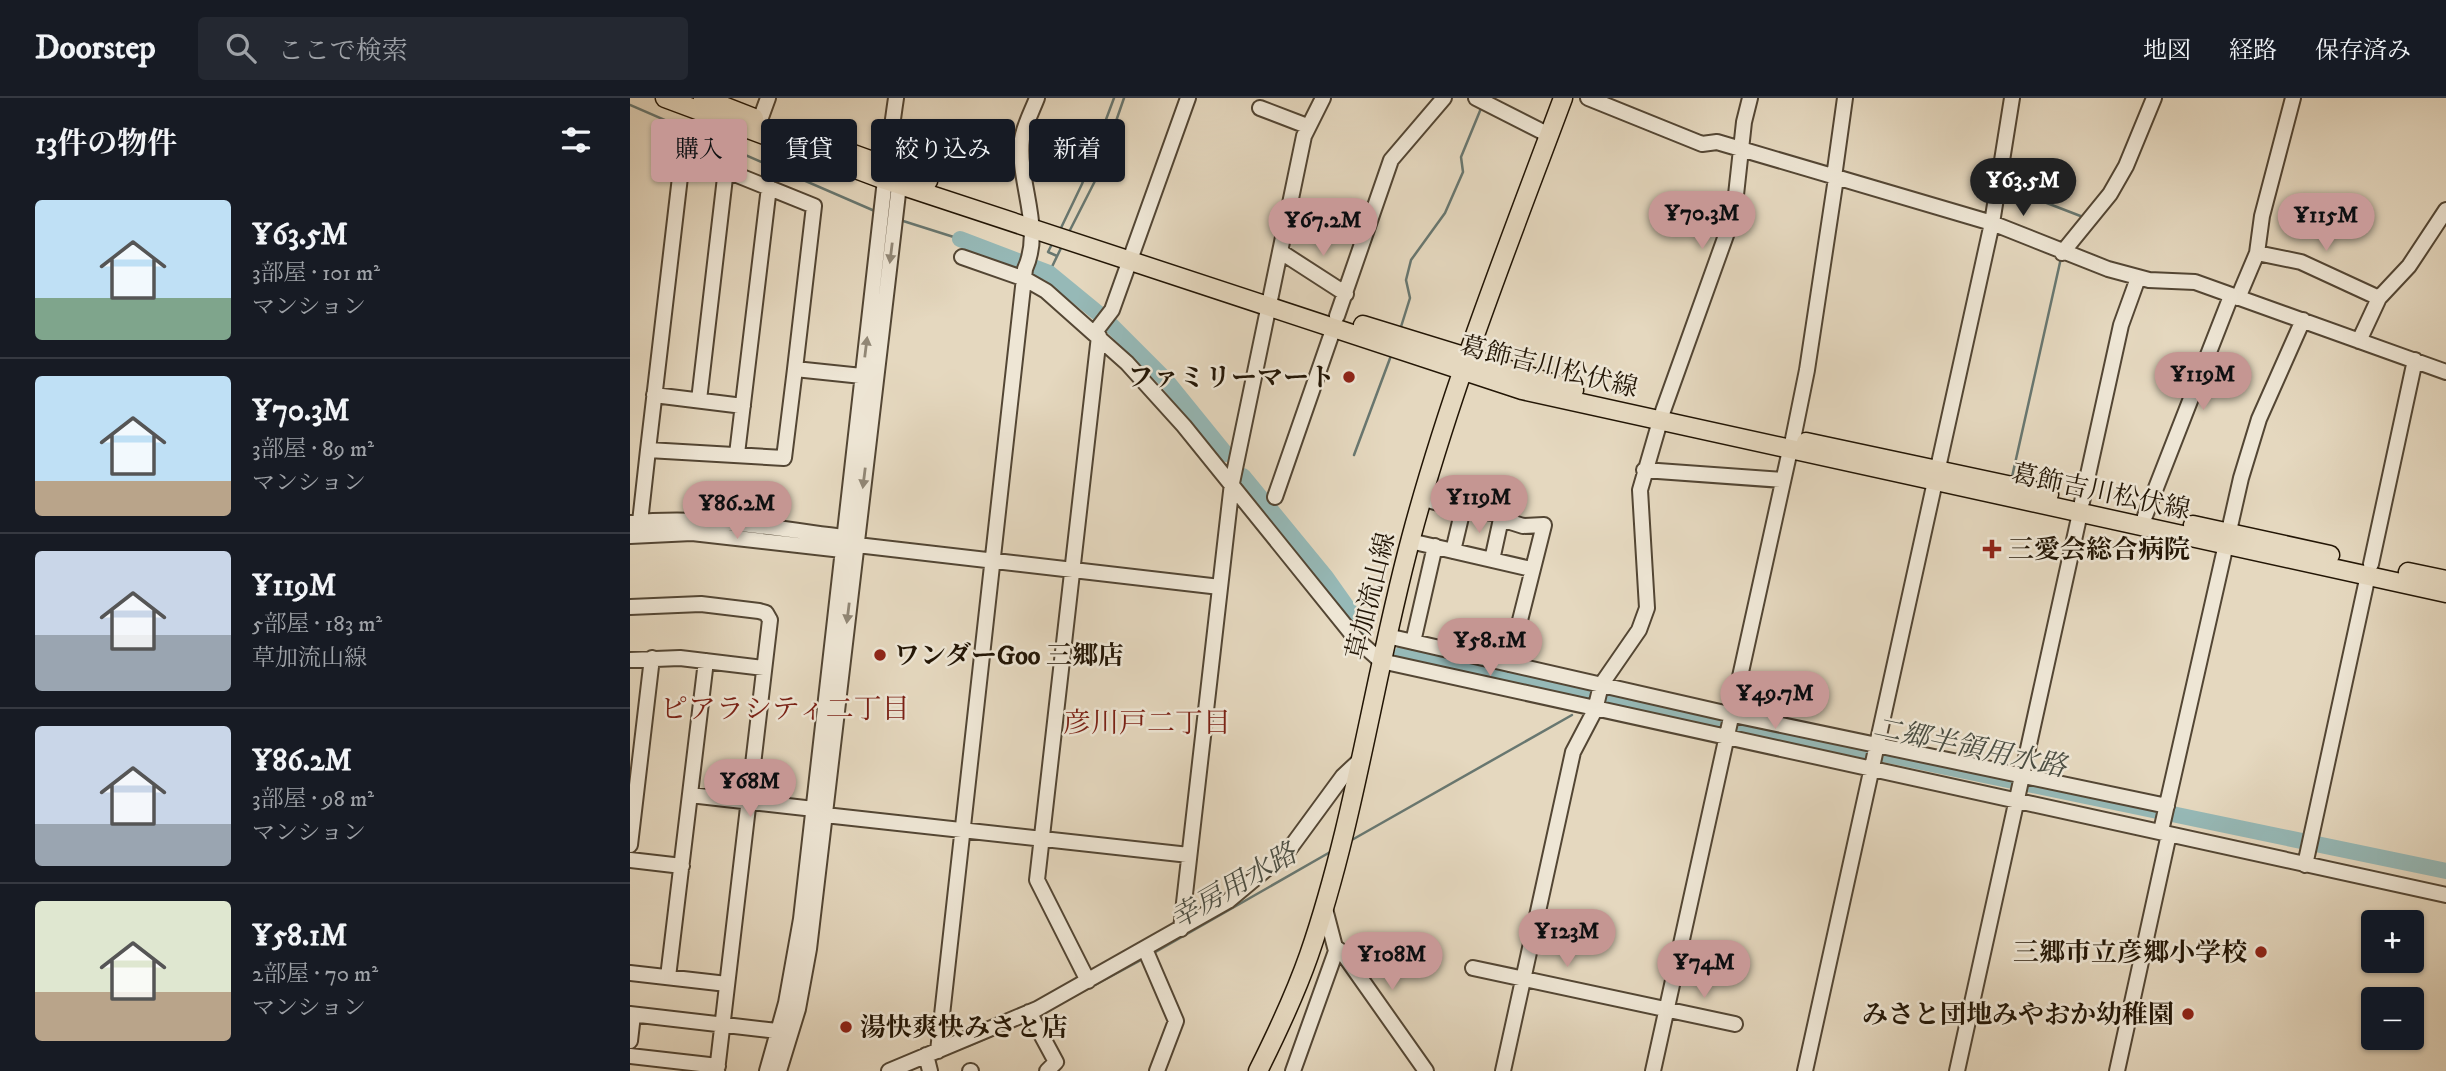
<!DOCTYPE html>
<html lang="ja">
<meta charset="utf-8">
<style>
:root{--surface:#171b24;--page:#242831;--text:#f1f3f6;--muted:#9ea1a6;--line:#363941;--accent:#c59692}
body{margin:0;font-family:"IM FELL DW Pica","Noto Serif JP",serif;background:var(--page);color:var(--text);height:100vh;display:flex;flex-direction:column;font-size:26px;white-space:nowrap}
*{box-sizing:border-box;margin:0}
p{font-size:23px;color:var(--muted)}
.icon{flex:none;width:38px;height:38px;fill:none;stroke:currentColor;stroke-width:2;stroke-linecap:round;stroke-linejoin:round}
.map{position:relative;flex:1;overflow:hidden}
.sheet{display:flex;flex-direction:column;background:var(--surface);width:630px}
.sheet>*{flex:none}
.banner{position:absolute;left:21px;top:21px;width:665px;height:63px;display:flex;gap:14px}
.controls{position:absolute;left:1731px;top:812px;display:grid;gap:14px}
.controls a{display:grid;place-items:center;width:63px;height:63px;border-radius:7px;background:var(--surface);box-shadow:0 2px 5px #0004;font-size:35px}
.price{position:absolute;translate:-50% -60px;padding:0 16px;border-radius:24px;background:var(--accent);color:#111;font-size:23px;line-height:46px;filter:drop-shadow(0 2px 4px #0008)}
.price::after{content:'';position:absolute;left:50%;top:42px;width:21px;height:16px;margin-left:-10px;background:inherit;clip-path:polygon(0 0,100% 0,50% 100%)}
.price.active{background:#222;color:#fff}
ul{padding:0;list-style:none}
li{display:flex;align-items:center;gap:21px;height:175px;padding:0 35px}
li+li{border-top:2px solid var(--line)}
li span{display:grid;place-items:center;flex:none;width:196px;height:140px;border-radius:7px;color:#555}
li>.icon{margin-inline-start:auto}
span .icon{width:84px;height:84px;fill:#fffc;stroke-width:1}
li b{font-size:30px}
h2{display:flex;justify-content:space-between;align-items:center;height:84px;padding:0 35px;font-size:30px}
.pill{padding:0 24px;border-radius:7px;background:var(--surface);box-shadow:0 2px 5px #0004;font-size:24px;line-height:63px}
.pill.active{background:var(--accent);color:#111}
header{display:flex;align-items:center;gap:42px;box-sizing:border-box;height:98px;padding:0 35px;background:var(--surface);border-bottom:2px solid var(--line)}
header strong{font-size:33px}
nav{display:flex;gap:38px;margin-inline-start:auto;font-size:24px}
.search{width:490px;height:63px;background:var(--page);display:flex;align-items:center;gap:18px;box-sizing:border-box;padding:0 24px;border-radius:7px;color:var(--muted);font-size:26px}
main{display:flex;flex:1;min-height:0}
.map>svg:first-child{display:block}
</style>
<header>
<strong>Doorstep</strong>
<div class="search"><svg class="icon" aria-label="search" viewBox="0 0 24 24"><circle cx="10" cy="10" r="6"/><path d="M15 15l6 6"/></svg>ここで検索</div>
<nav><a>地図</a><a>経路</a><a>保存済み</a></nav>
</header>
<main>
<section class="sheet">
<h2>13件の物件<svg class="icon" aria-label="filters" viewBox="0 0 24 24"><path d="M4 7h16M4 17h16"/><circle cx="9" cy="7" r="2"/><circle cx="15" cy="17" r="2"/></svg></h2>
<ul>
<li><span style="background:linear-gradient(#bfe0f5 70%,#7fa58c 0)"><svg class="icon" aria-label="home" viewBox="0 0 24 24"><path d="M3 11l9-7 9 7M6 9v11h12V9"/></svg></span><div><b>¥63.5M</b><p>3部屋 · 101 m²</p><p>マンション</p></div></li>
<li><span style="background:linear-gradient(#bfe0f5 75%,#b9a48a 0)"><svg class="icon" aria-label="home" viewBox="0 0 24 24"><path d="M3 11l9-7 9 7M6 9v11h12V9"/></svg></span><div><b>¥70.3M</b><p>3部屋 · 89 m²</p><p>マンション</p></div></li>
<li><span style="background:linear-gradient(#c9d6e8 60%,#9aa5b1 0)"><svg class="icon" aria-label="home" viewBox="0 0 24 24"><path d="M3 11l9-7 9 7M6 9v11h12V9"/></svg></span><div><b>¥119M</b><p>5部屋 · 183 m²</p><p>草加流山線</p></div></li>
<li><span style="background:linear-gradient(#c9d6e8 70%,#9aa5b1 0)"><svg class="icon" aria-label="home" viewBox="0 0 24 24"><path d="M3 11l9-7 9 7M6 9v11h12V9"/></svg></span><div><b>¥86.2M</b><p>3部屋 · 98 m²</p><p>マンション</p></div></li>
<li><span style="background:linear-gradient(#dfe7d0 65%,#b9a48a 0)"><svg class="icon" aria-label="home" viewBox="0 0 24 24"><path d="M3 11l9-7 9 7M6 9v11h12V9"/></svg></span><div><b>¥58.1M</b><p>2部屋 · 70 m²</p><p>マンション</p></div></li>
</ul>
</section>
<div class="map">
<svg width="1816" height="973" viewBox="0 0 1816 973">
<rect width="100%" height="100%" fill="#e5d8bf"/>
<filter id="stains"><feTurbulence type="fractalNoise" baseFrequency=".00286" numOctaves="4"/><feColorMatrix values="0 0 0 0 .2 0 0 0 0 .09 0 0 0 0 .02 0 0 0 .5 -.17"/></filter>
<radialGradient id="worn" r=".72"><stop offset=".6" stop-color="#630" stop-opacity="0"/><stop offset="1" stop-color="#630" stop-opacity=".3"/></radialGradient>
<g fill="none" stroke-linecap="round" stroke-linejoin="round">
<path stroke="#687770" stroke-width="2.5" d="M 0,7 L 247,114
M 1395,101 L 1409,102 L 1453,119
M 270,122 L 330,141
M 430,132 L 452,86 L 484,0
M 438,136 L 466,81 L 494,0
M 423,144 L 418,154 L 427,158
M 419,175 L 432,148
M 770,232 L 780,200 L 776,182 L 781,162 L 815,115 L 833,74 L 831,59 L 852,8
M 724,357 L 762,255
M 1382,379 L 1431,160
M 720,743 L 942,617
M 522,856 L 702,753
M 415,914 L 513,861
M 338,948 L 399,922"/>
<path stroke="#96b9b7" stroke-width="16" d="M 330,141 L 419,175 L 469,216
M 481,227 L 536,282 L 596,356
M 613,378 L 696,479 L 732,530
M 772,556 L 1816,773"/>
<defs>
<path id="minor" d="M 846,0 L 919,37
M 958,0 L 1072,46 L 1087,44 L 1362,125 L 1478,171 L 1519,182 L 1565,184 L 1816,274
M 630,10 L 677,28
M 130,22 L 138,0
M 1204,79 L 1215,0
M 651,154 L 716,196
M 1432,155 L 1480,96 L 1496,68 L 1524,0
M 1627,155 L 1671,164 L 1749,200
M 332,159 L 395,181 L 416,193 L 497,265 L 554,328 L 726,541 L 751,563 L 1816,797
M 1608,200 L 1627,155 L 1632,118 L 1663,0
M 707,218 L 761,62 L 814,0
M 465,234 L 482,212 L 558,0
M 1729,243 L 1749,200 L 1779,168 L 1816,112
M 165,271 L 184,108 L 55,56 L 52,62 L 18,352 L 154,360 L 165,271 L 232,278
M 24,297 L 113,308
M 69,302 L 96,71
M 1033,313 L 1104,115 L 1114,24 L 1120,0
M 1163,341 L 1177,272 L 1206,80
M 107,356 L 139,89
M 1014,372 L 1152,382
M 645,399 L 704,229
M 792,400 L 824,410 L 871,416 L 871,421 L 893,428 L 914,427 L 879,566
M 1452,404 L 1491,227 L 1508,180
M 1515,418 L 1601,198
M 10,424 L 18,352
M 0,425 C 71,417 143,430 214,439 L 220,443
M 0,438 L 62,435 L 212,452 L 227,447 L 590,489
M 780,443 L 901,471
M 823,453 L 833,411
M 862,462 L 871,421
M 1741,466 L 1785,262
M 0,509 L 71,506 L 129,513 L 136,515 L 140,522 L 87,973
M 757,538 L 1099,616 L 1537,708
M 783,544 L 805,448
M 0,562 L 50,560 L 134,570
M 60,697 L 184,711
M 195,717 L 559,757
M 1531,733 L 1611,380 L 1629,321 L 1673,222
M 0,747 L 22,560
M 0,762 L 52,768
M 1675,767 L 1738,477
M 551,831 L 602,385 L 674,38 L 693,0
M 705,849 L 712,854 L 796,973
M 515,851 L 546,923 L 527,973
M 843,870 L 1105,926
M 0,875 L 97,886
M 38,879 L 76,563
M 458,883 L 407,782 L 469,238
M 399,914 L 426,964 L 417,973
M 0,916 L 156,934
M 0,943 L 3,917
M 308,953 L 395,171 C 414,129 387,85 392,41 C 394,28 402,13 407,0
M 296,957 L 300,973
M 0,958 L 88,968
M 137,973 L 156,905 L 171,821 L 255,82 L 258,75
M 149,973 L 168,911 L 179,851 L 269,87 C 255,60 262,29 266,0
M 259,973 L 407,911 L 598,803 L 658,753 L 713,678 L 728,664
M 340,973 L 341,973
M 663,973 L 706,853 L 694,807
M 873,973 L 943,654 L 965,612 L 971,587 L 1009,532 L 1017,510 L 1010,392 L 1030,323
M 1023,973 L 1160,352
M 1175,973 L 1362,125 L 1382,0
M 1327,973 L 1450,415
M 1487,973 L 1539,736"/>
<path id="major" d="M 35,0 L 255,82 L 892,292 L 1816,495
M 73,0 L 124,20
M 157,32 L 298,83
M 733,227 L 944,292
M 1176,344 L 1419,396
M 1563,427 L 1700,457
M 1778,474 L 1816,482
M 628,973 C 647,935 665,897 679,857 C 725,724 744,577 781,440 C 821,290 879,145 933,0"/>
</defs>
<use href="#minor" stroke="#534634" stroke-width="18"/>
<use href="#major" stroke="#221505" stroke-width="21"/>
<use href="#minor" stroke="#eee6d5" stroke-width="14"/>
<use href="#major" stroke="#e5d8bf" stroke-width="18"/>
</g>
<defs><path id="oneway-solid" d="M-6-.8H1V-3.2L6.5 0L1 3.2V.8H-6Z" transform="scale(1.75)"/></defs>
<g fill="#928877">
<use href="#oneway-solid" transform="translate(261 155) rotate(97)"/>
<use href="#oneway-solid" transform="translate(236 249) rotate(-83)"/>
<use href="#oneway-solid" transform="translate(234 380) rotate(97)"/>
<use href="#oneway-solid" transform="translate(218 515) rotate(97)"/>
</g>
<g fill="#8f2418" stroke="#eee6d5" stroke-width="2.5">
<circle cx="719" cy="279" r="7"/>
<path d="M1358.5 440.5h7v7h7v7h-7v7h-7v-7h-7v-7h7z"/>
<circle cx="250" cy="557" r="7"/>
<circle cx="1631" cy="854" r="7"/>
<circle cx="1558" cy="916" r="7"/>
<circle cx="216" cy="929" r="7"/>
</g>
<g text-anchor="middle" stroke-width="5" stroke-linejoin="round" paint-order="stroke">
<g font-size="26" fill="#221505" stroke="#eee6d5">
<text transform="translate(919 268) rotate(14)" y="9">葛飾吉川松伏線</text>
<text transform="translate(1471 393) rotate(12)" y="9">葛飾吉川松伏線</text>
<text transform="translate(740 498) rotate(-76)" y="9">草加流山線</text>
</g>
<g font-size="26" font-weight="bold" fill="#221505" stroke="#eee6d5" text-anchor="end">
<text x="705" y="288">ファミリーマート</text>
<text x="1378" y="460" text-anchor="start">三愛会総合病院</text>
<text x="264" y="566" text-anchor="start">ワンダーGoo 三郷店</text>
<text x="1617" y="863">三郷市立彦郷小学校</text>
<text x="1544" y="925">みさと団地みやおか幼稚園</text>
<text x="230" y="938" text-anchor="start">湯快爽快みさと店</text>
</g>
<g font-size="28" fill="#7a1f14" stroke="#eee6d5">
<text x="155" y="620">ピアラシティ二丁目</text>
<text x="517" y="634">彦川戸二丁目</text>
</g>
<g font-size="28" font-style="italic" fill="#4b4e43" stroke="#eee6d5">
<text transform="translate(1340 648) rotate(12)" y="10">二郷半領用水路</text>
<text transform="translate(603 787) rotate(-30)" y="10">幸房用水路</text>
</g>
</g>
<rect width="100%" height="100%" filter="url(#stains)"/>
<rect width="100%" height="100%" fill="url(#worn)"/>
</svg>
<div class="controls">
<a>+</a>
<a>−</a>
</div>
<b class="price active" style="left:1393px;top:120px">¥63.5M</b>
<b class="price" style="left:1072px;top:153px">¥70.3M</b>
<b class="price" style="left:1696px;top:155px">¥115M</b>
<b class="price" style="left:693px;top:160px">¥67.2M</b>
<b class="price" style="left:1573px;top:314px">¥119M</b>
<b class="price" style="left:849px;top:437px">¥119M</b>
<b class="price" style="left:107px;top:443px">¥86.2M</b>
<b class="price" style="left:860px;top:580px">¥58.1M</b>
<b class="price" style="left:1145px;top:633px">¥49.7M</b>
<b class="price" style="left:120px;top:721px">¥68M</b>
<b class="price" style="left:937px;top:871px">¥123M</b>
<b class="price" style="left:762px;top:894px">¥108M</b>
<b class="price" style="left:1074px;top:902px">¥74M</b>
<div class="banner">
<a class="pill active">購入</a>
<a class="pill">賃貸</a>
<a class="pill">絞り込み</a>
<a class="pill">新着</a>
</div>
</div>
</main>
